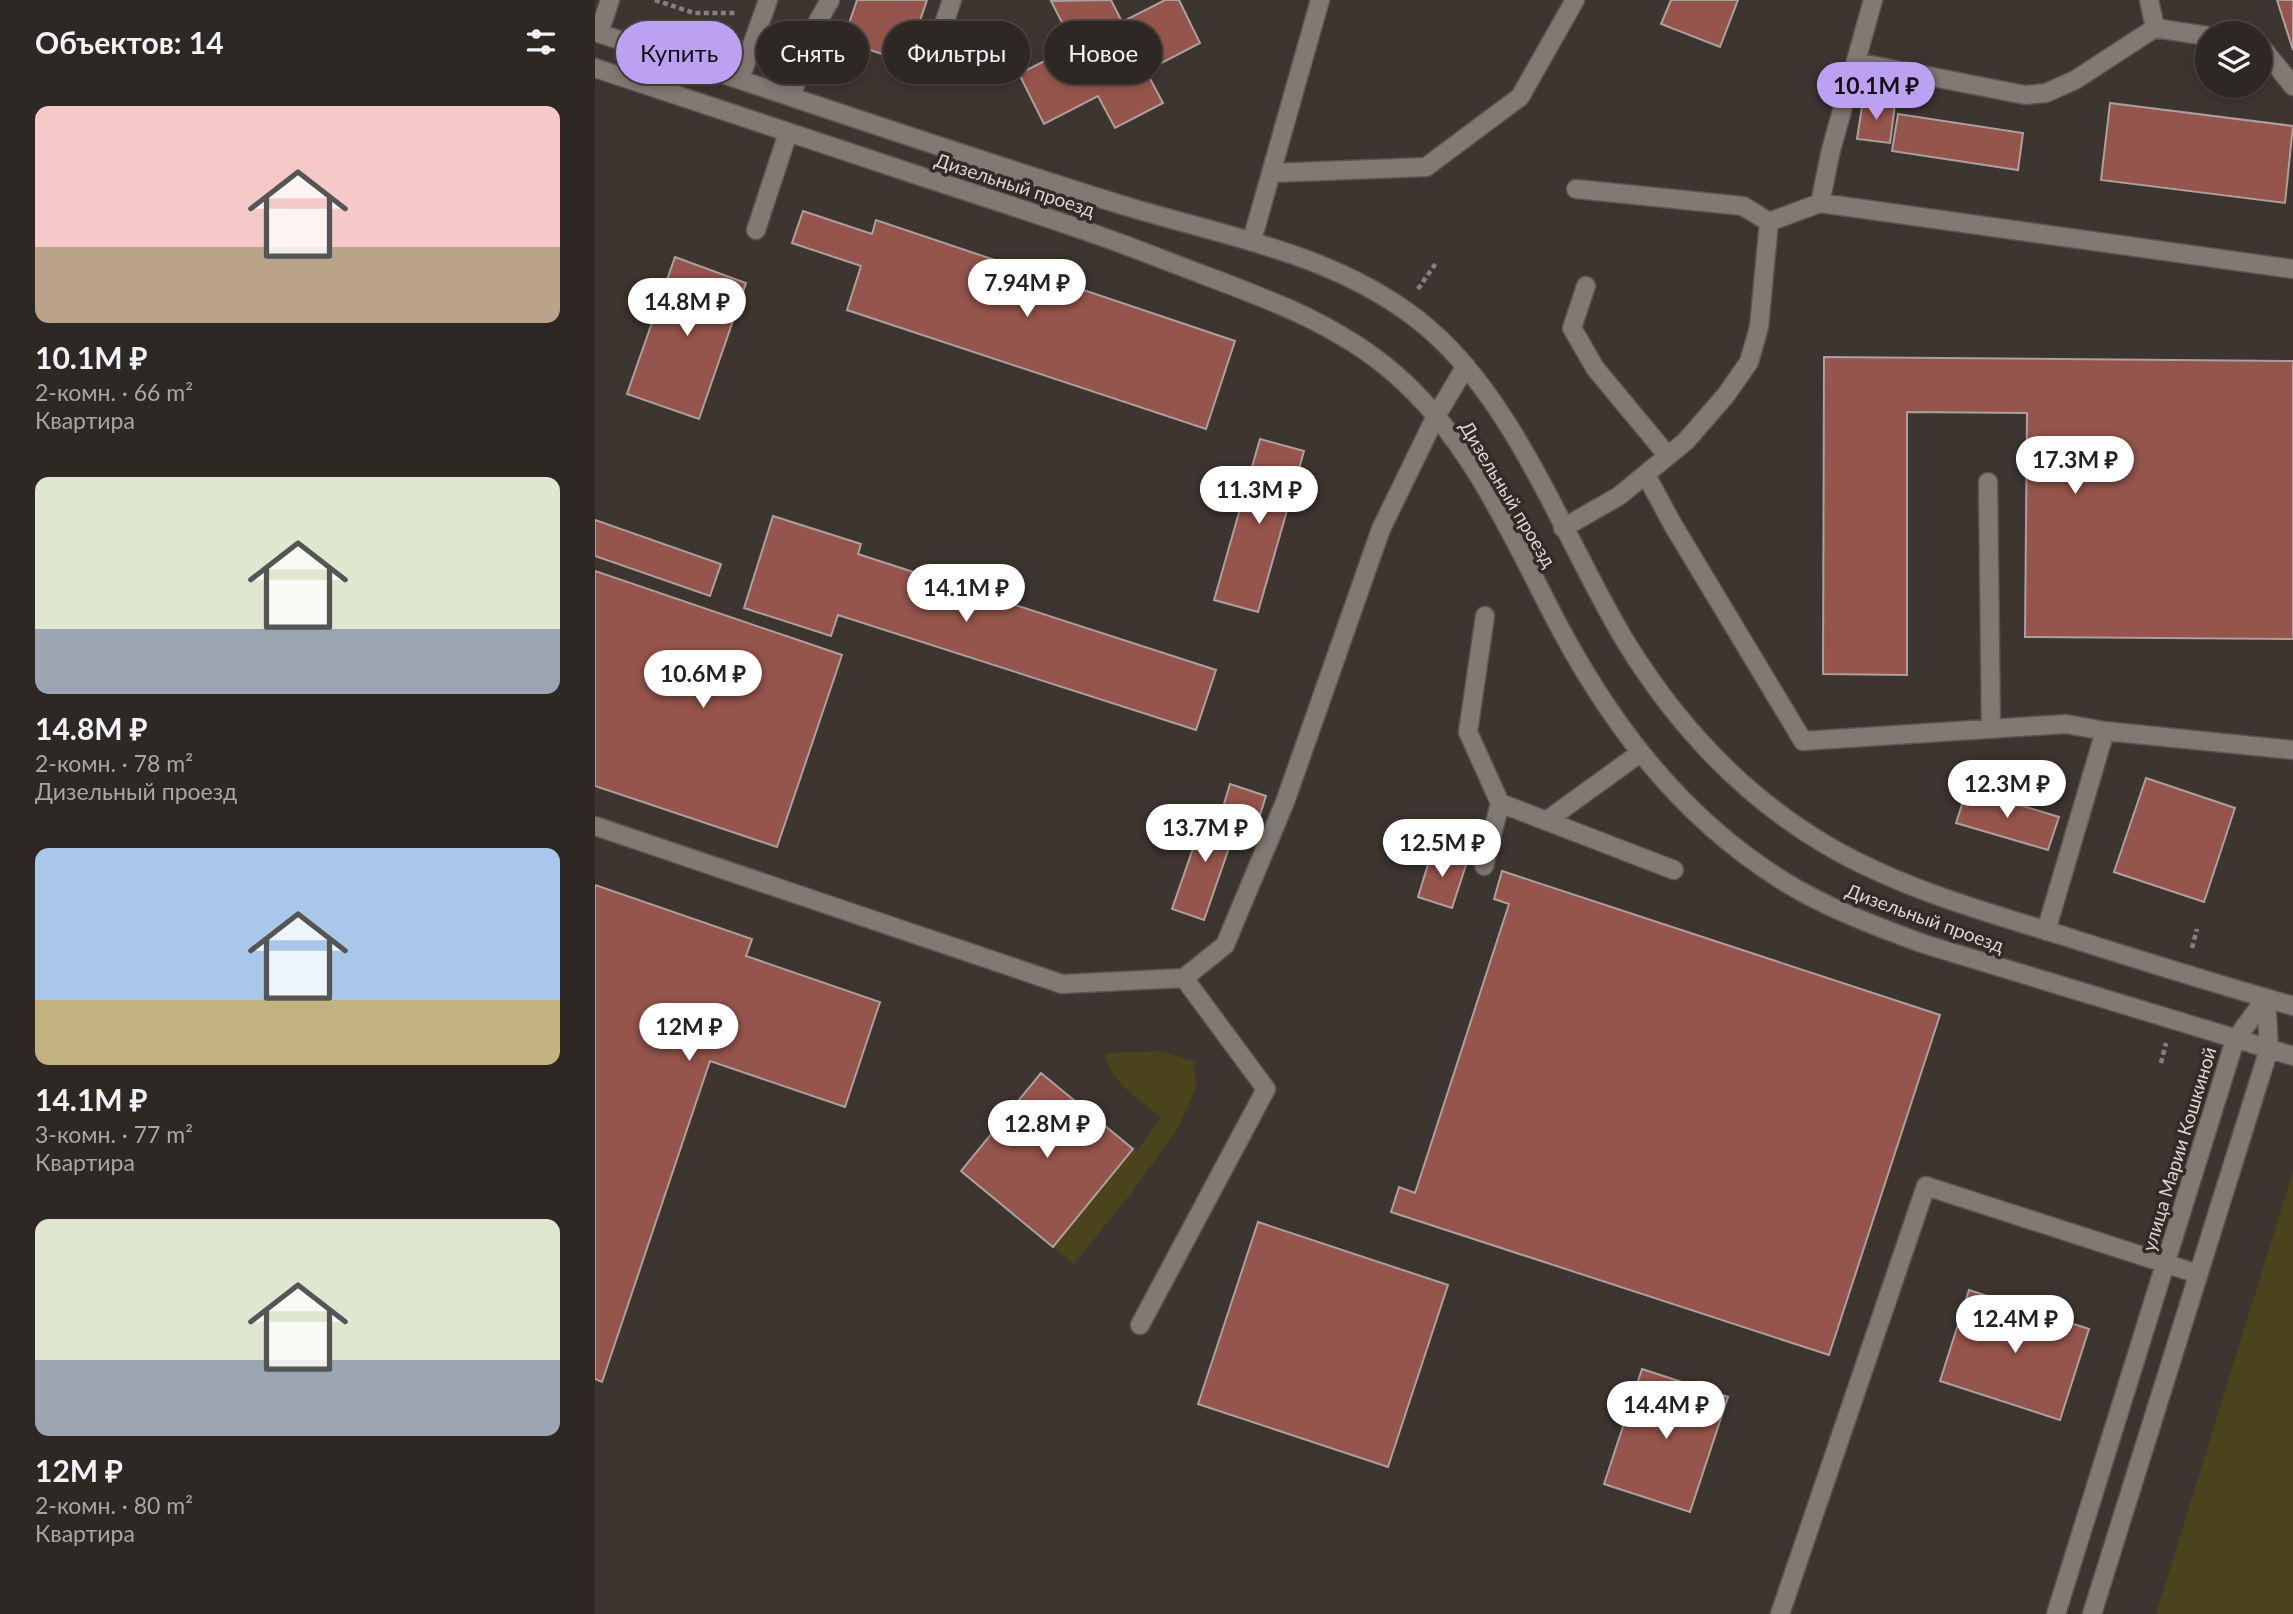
<!DOCTYPE html>
<html lang="ru">
<meta charset="utf-8">
<style>
:root{--surface:#2e2824;--page:#3a3431;--text:#f1f3f6;--muted:#a7a6a6;--line:#494441;--accent:#bca0f2}
body{margin:0;font-family:Lato,sans-serif;background:var(--page);color:var(--text);height:100vh;display:flex;flex-direction:column;font-size:26px;white-space:nowrap}
*{box-sizing:border-box;margin:0}
p{font-size:23px;color:var(--muted)}
.icon{flex:none;width:38px;height:38px;fill:none;stroke:currentColor;stroke-width:2;stroke-linecap:round;stroke-linejoin:round}
.map{position:relative;flex:1;overflow:hidden}
.drawer{display:flex;flex-direction:column;background:var(--surface);width:595px}
.drawer>*{flex:none}
.hud{position:absolute;left:21px;top:21px;width:665px;height:63px;display:flex;gap:14px}
.tools{position:absolute;left:1600px;top:21px;display:grid;gap:14px}
.tools a{display:grid;place-items:center;width:77px;height:77px;border-radius:50%;background:var(--surface);box-shadow:0 4px 10px #0003,0 0 0 2px var(--line);font-size:35px}
.price{position:absolute;translate:-50% -60px;padding:0 16px;border-radius:24px;background:#fff;color:#222;font-size:23px;line-height:46px;filter:drop-shadow(0 2px 4px #0008)}
.price::after{content:'';position:absolute;left:50%;top:42px;width:21px;height:16px;margin-left:-10px;background:inherit;clip-path:polygon(0 0,100% 0,50% 100%)}
.price.selected{background:var(--accent);color:#111}
ul{padding:0;list-style:none}
li{display:grid;align-content:center;gap:14px;height:371px;padding:0 35px}
li span{display:grid;place-items:center;height:217px;border-radius:14px;color:#555}
li>.icon{margin-inline-start:auto}
span .icon{width:126px;height:126px;fill:#fffc;stroke-width:1}
li b{font-size:30px}
h2{display:flex;justify-content:space-between;align-items:center;height:84px;padding:0 35px;font-size:30px}
.pill{padding:0 24px;border-radius:32px;background:var(--surface);box-shadow:0 4px 10px #0003,0 0 0 2px var(--line);font-size:24px;line-height:63px}
.pill.selected{background:var(--accent);color:#111}
main{display:flex;flex:1;min-height:0}
.map>svg:first-child{display:block}
</style>
<main>
<section class="drawer">
<h2>Объектов: 14<svg class="icon" aria-label="filters" viewBox="0 0 24 24"><path d="M4 7h16M4 17h16"/><circle cx="9" cy="7" r="2"/><circle cx="15" cy="17" r="2"/></svg></h2>
<ul>
<li><span style="background:linear-gradient(#f6c9c9 65%,#b9a48a 0)"><svg class="icon" aria-label="home" viewBox="0 0 24 24"><path d="M3 11l9-7 9 7M6 9v11h12V9"/></svg></span><div><b>10.1M ₽</b><p>2-комн. · 66 m²</p><p>Квартира</p></div></li>
<li><span style="background:linear-gradient(#dfe7d0 70%,#9aa5b1 0)"><svg class="icon" aria-label="home" viewBox="0 0 24 24"><path d="M3 11l9-7 9 7M6 9v11h12V9"/></svg></span><div><b>14.8M ₽</b><p>2-комн. · 78 m²</p><p>Дизельный проезд</p></div></li>
<li><span style="background:linear-gradient(#a9c7e8 70%,#c2b280 0)"><svg class="icon" aria-label="home" viewBox="0 0 24 24"><path d="M3 11l9-7 9 7M6 9v11h12V9"/></svg></span><div><b>14.1M ₽</b><p>3-комн. · 77 m²</p><p>Квартира</p></div></li>
<li><span style="background:linear-gradient(#dfe7d0 65%,#9aa5b1 0)"><svg class="icon" aria-label="home" viewBox="0 0 24 24"><path d="M3 11l9-7 9 7M6 9v11h12V9"/></svg></span><div><b>12M ₽</b><p>2-комн. · 80 m²</p><p>Квартира</p></div></li>
</ul>
</section>
<div class="map">
<svg width="1698" height="1614" viewBox="0 0 1698 1614">
<rect width="100%" height="100%" fill="#3d3530"/>
<path fill="#4a431c" d="M 566,1051 L 599,1061 L 601,1088 L 583,1128 L 541,1187 L 479,1264 L 458,1247 L 538,1149 L 542,1151 L 566,1117 C 543,1098 516,1084 510,1053 Z
M 1698,1171 L 1698,1614 L 1561,1614 Z"/>
<path fill="#96554c" stroke="#aca09e" stroke-width="2" d="M 262,0 L 332,0 L 311,62 L 248,41 Z
M 516,0 L 527,22 L 570,0 L 584,0 L 605,43 L 551,71 L 568,103 L 520,128 L 503,96 L 449,124 L 424,74 L 479,46 L 456,1 Z
M 1076,0 L 1143,0 L 1125,47 L 1066,24 Z
M 1682,0 L 1698,0 L 1698,50 Z
M 1268,100 L 1300,104 L 1295,143 L 1262,139 Z
M 1515,103 L 1698,126 L 1690,203 L 1506,180 Z
M 1303,114 L 1428,133 L 1423,170 L 1297,151 Z
M 208,211 L 277,234 L 281,220 L 640,341 L 611,429 L 252,310 L 266,266 L 197,243 Z
M 80,257 L 151,283 L 104,419 L 32,394 Z
M 1229,357 L 1698,361 L 1698,639 L 1430,637 L 1432,413 L 1312,412 L 1312,675 L 1228,674 Z
M 665,439 L 709,451 L 663,612 L 619,600 Z
M 178,516 L 266,544 L 263,554 L 621,670 L 601,730 L 243,615 L 236,636 L 149,608 Z
M 0,520 L 126,564 L 115,596 L 0,556 Z
M 0,571 L 247,655 L 182,847 L 0,786 Z
M 1551,778 L 1640,808 L 1609,902 L 1519,872 Z
M 635,784 L 671,796 L 664,818 L 628,807 Z
M 1372,789 L 1464,817 L 1453,850 L 1361,823 Z
M 612,808 L 644,819 L 609,920 L 577,909 Z
M 837,851 L 872,862 L 857,908 L 823,897 Z
M 907,871 L 1345,1015 L 1234,1355 L 796,1212 L 804,1187 L 820,1193 L 914,904 L 899,899 Z
M 0,885 L 157,939 L 151,956 L 285,1002 L 250,1107 L 115,1061 L 7,1382 L 0,1379 Z
M 446,1073 L 538,1149 L 458,1247 L 366,1171 Z
M 663,1222 L 853,1285 L 793,1467 L 603,1404 Z
M 1374,1290 L 1494,1329 L 1465,1420 L 1345,1381 Z
M 1047,1369 L 1133,1397 L 1095,1512 L 1009,1484 Z"/>
<g fill="none" stroke-linecap="round" stroke-linejoin="round">
<defs>
<path id="minor" d="M 1560,28 L 1612,36
M 0,32 C 176,89 350,150 527,205 C 628,236 735,252 822,319 C 920,395 968,539 1032,644 C 1083,726 1149,797 1233,846 C 1307,889 1391,912 1472,937 C 1547,961 1622,984 1698,1006
M 4,33 L 15,0
M 1664,44 L 1698,86
M 1261,62 L 1430,95 L 1451,93 L 1480,80 L 1560,28 L 1554,0
M 0,68 C 108,104 217,140 325,176 C 410,204 494,230 577,263 C 655,293 736,318 800,374 C 871,435 913,527 955,609 C 1010,717 1082,814 1185,879 C 1229,907 1280,926 1329,944 L 1698,1056
M 333,71 L 357,0
M 145,79 L 173,0
M 197,96 L 214,37 L 235,0
M 676,173 L 831,167 L 925,97 L 980,0
M 981,189 L 1148,206 L 1174,222
M 1225,203 L 1236,150 L 1278,0
M 161,230 L 193,133
M 657,240 L 725,0
M 991,286 L 977,328 L 1000,368 L 1073,456
M 1051,475 L 1078,525 L 1208,741 L 1471,724 L 1510,731 L 1698,750
M 1393,482 L 1396,729
M 968,528 L 1024,496 L 1091,441 L 1131,395 L 1154,362 L 1164,327 L 1174,222 L 1225,203 L 1698,269
M 890,616 L 873,732 L 905,803
M 951,821 L 1045,753
M 0,826 L 467,984 L 589,978 L 630,945 L 690,802 L 786,529 L 841,416 L 871,366
M 889,866 L 905,803 L 1079,870
M 1451,931 L 1510,731
M 545,1325 L 671,1089 L 589,978
M 1185,1614 L 1331,1186 L 1603,1274
M 1461,1614 L 1640,1040 L 1671,998
M 1497,1614 L 1674,1049 L 1671,998"/>
</defs>
<use href="#minor" stroke="#5b5450" stroke-width="21"/>
<path stroke="#87807c" stroke-width="4.5" stroke-dasharray="5 3.5" stroke-linecap="butt" d="M 60,0 L 99,13 L 141,13
M 823,289 L 841,263
M 1597,948 L 1602,929
M 1566,1063 L 1571,1043"/>
<use href="#minor" stroke="#827973" stroke-width="18"/>
</g>
<g text-anchor="middle" stroke-width="7" stroke-linejoin="round" paint-order="stroke">
<g font-size="19" fill="#dcd6d3" stroke="#322b26">
<text transform="translate(420 185) rotate(18)" y="7">Дизельный проезд</text>
<text transform="translate(913 494) rotate(59)" y="7">Дизельный проезд</text>
<text transform="translate(1330 918) rotate(20)" y="7">Дизельный проезд</text>
<text transform="translate(1584 1149) rotate(-73)" y="7">улица Марии Кошкиной</text>
</g>
</g>
</svg>
<div class="tools">
<a><svg class="icon" aria-label="layers" viewBox="0 0 24 24"><path d="M12 4l9 5-9 5-9-5zM3 14l9 5 9-5"/></svg></a>
</div>
<b class="price selected" style="left:1281px;top:122px">10.1M ₽</b>
<b class="price" style="left:432px;top:319px">7.94M ₽</b>
<b class="price" style="left:92px;top:338px">14.8M ₽</b>
<b class="price" style="left:1480px;top:496px">17.3M ₽</b>
<b class="price" style="left:664px;top:526px">11.3M ₽</b>
<b class="price" style="left:371px;top:624px">14.1M ₽</b>
<b class="price" style="left:108px;top:710px">10.6M ₽</b>
<b class="price" style="left:1412px;top:820px">12.3M ₽</b>
<b class="price" style="left:610px;top:864px">13.7M ₽</b>
<b class="price" style="left:847px;top:879px">12.5M ₽</b>
<b class="price" style="left:94px;top:1063px">12M ₽</b>
<b class="price" style="left:452px;top:1160px">12.8M ₽</b>
<b class="price" style="left:1420px;top:1355px">12.4M ₽</b>
<b class="price" style="left:1071px;top:1441px">14.4M ₽</b>
<div class="hud">
<a class="pill selected">Купить</a>
<a class="pill">Снять</a>
<a class="pill">Фильтры</a>
<a class="pill">Новое</a>
</div>
</div>
</main>
